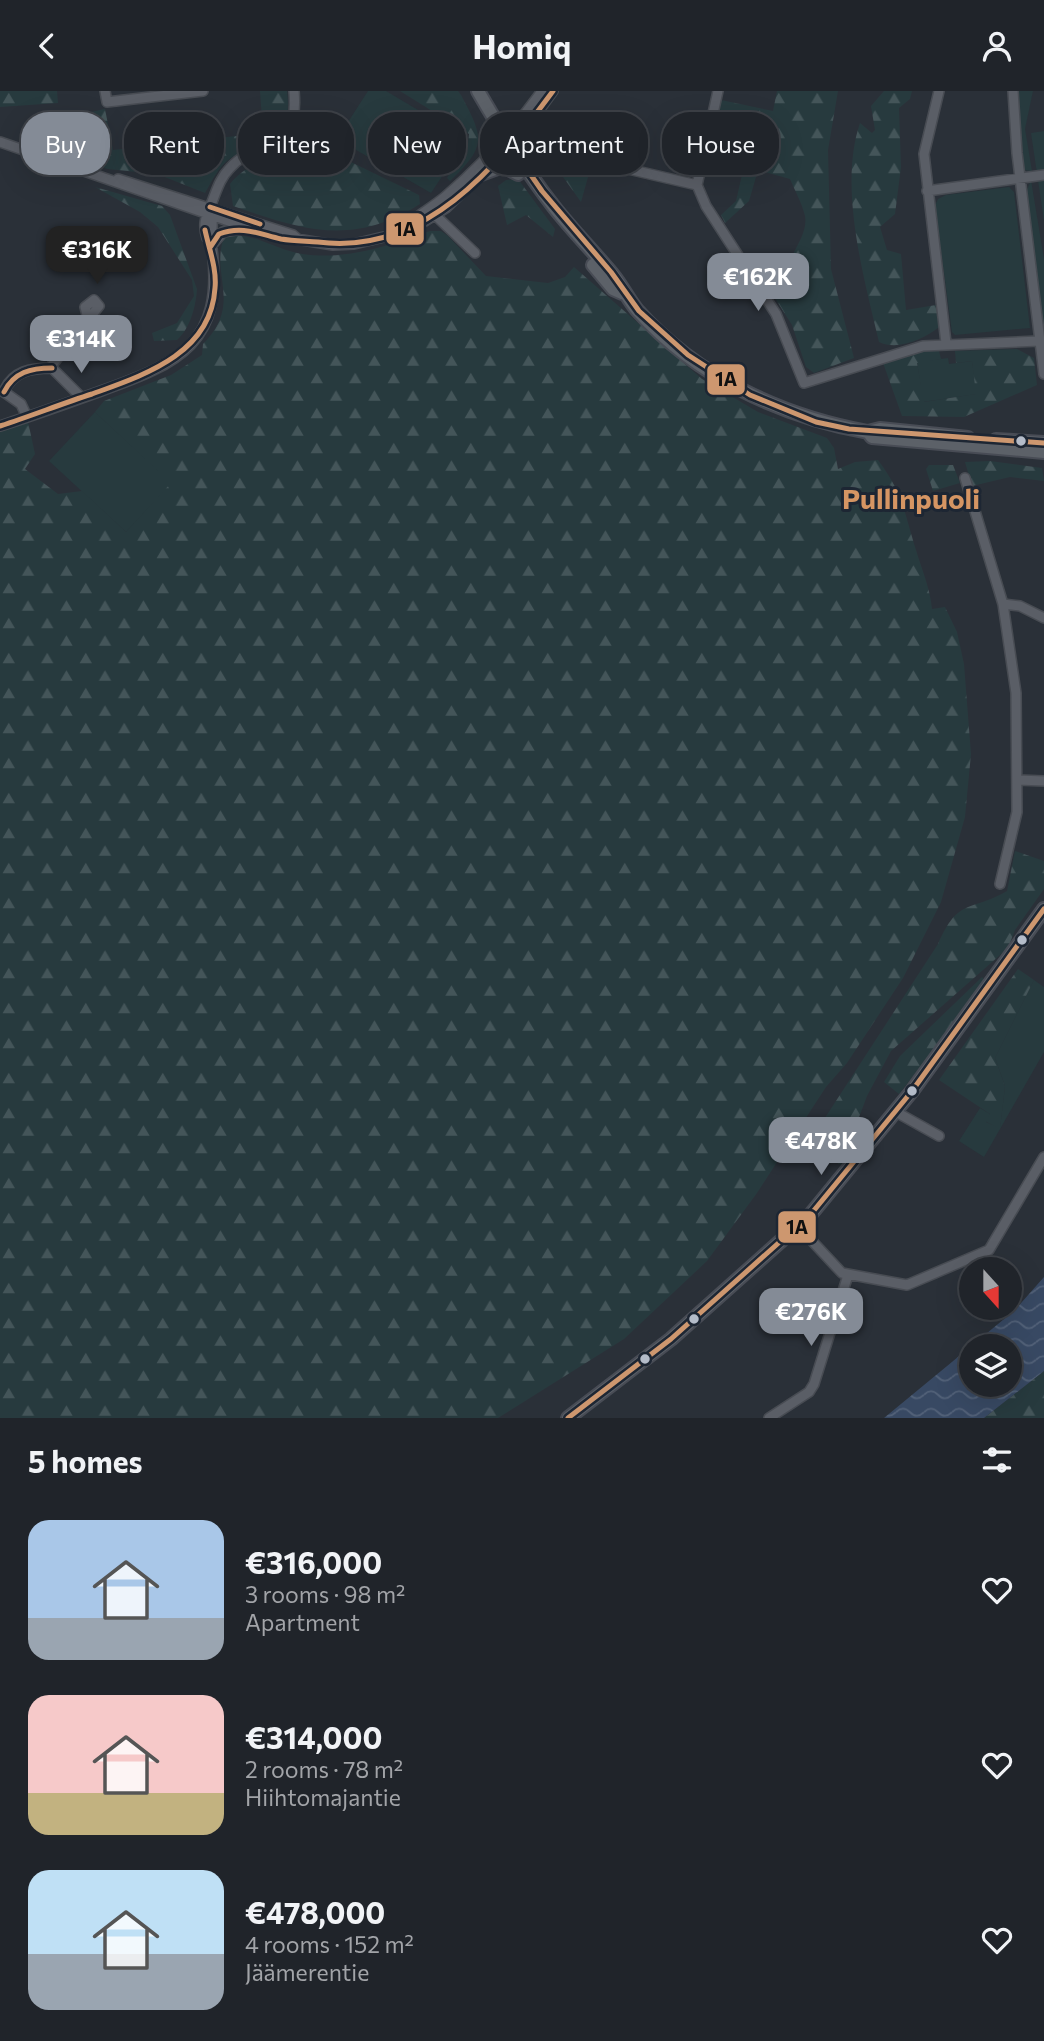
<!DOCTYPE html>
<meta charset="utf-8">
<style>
:root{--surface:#20242a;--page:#2d3036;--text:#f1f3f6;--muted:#a2a4a8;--line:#3d4147;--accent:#848b96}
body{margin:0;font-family:Commissioner,sans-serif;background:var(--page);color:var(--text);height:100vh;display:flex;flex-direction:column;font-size:26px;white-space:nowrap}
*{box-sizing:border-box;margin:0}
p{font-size:23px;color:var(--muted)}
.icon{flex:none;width:38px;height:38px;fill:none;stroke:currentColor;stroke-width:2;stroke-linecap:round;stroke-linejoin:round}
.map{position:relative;height:1327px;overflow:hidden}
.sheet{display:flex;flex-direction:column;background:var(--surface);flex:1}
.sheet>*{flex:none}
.top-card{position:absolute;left:21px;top:21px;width:1003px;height:63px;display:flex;gap:14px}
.needle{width:46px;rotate:159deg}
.controls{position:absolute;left:959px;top:1166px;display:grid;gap:14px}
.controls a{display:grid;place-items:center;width:63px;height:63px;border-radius:50%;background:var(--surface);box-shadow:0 7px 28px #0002,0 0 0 2px var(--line);font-size:35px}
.price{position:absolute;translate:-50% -60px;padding:0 16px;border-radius:14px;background:var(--accent);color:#fff;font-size:23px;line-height:46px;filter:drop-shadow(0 2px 4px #0008)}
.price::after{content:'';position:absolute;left:50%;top:42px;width:21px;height:16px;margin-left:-10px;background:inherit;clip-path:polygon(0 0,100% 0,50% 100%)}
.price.active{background:#222;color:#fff}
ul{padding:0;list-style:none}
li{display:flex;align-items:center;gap:21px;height:175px;padding:0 28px}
li span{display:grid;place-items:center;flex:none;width:196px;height:140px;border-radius:21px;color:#555}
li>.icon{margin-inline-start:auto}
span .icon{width:84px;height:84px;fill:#fffc;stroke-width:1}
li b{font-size:30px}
h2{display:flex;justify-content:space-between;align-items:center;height:84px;padding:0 28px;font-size:30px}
.pill{padding:0 24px;border-radius:28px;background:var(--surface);box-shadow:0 7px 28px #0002,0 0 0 2px var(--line);font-size:24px;line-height:63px}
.pill.active{background:var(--accent);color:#fff}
header{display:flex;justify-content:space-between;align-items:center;height:91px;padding:0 28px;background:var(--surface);font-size:32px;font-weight:700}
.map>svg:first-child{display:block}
</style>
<header><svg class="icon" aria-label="back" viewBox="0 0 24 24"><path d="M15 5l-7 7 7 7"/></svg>Homiq<svg class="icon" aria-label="person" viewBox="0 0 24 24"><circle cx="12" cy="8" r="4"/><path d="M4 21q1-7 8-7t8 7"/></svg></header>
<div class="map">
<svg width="1044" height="1327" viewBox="0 0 1044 1327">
<defs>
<pattern id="forest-firs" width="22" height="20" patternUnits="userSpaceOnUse" patternTransform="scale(1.75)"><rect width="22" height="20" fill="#273a3e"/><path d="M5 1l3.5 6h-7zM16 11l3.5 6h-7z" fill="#445559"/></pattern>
<pattern id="water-waves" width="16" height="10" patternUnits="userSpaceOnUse" patternTransform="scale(1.75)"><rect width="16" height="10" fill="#384963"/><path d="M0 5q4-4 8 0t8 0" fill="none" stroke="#526178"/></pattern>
</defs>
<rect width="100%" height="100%" fill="#2a3038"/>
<path fill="#273a3e" d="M 368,0 L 386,0 L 467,48 L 431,102 L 337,48 Z
M 1018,0 L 1033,0 L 1025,38 L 1032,80 L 1024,79 Z
M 1044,40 L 1044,130 L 1031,42 Z
M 1031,89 L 1044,168 L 1044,241 L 1026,102 Z
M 1009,96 L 1014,101 L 1030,237 L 955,244 L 952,241 L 935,115 L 938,108 L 946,104 Z
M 948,267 L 949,273 L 972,270 L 977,303 L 923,311 L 917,271 Z
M 95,321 L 172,392 L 126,441 L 49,370 Z
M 1034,889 L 1044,896 L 1044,961 L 984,1066 L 959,1050 L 980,1017 L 990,1023 L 986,1031 L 1000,1037 L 1005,995 L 995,967 Z"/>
<path fill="url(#forest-firs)" d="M 0,0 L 57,0 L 58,12 L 0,16 Z
M 260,0 L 287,0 C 294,52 261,45 231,67 C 218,76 212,90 205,102 L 157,83 L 108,78 L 64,65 L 46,56 L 45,50 L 81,23 L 105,18 L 113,59 L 263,42 Z
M 400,0 L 458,0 L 461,4 C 484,47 487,55 450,90 L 447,87 L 468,53 L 469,43 Z
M 777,0 L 838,0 L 828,59 L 831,178 L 854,267 L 814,282 L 806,276 L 792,234 L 773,204 L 787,187 C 785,166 809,146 805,125 C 802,112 795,100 790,88 L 758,79 L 749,110 L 725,132 L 721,124 L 736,110 L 755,27 L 719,19 L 721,9 L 773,20 Z
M 884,0 L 912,0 L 910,8 L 899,17 L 901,76 L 895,123 L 880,136 L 887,159 L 901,163 L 906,219 L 936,214 L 939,236 C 924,248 898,260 879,251 C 864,187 838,96 860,32 L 872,42 L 875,39 L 871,15 Z
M 298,43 L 311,44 L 326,59 L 419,104 L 420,113 C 352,156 303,139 233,115 L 230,93 C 249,69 279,67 298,43 Z
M 557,64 L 592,72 L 581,111 L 553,72 Z
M 518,88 L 555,138 L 553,146 L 526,124 L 507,134 L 498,95 L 506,89 Z
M 95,96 L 162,115 L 170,124 L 197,198 C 196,215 190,238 177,249 L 154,250 L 152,242 L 177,232 L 194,205 L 192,189 L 158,136 L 140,121 Z
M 430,140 L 441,140 L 448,145 L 486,185 L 548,192 L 565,186 L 574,176 L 702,288 L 758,321 L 827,347 L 834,357 L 838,378 L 855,371 L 878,369 C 903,402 904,421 916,459 C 922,479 930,497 932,518 L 945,516 L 957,541 L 964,573 L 971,663 L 965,726 L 941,811 L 903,887 L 847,972 L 826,996 L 757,1102 L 707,1170 L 624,1248 L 498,1327 L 0,1327 L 0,335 L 27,326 L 35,363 L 25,378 L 58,403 L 82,400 L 126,441 L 171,392 L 95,321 L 104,310 L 171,284 L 202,264 L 203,253 C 243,212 210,185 224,146 C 249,139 272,157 297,162 C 342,171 388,155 430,140 Z
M 1017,258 L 1034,267 L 1037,294 L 964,326 L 902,325 L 882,269 L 925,260 L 939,260 L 941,268 L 917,272 L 924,311 L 976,303 L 972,270 L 956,272 L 955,260 Z
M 990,370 L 1042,377 L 1044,390 L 1010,386 L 972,395 L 965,371 Z
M 929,374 L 953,374 L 960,392 L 933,400 L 926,378 Z
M 1015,760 L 1044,770 L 1044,798 L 1015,839 L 1008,857 L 891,960 L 867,1005 L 841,1074 L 808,1053 L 938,853 C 959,806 968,822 1007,800 Z
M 1018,878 L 1034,889 L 995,967 L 1005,995 L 1000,1038 L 985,1030 L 990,1023 L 939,989 Z
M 982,886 L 986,891 L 899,1003 L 884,991 L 900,965 Z
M 1044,1280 L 1044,1327 L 984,1327 Z"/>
<path fill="url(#water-waves)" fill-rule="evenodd" d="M 1044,1186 L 1044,1280 L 984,1327 L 884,1327 L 1015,1219 ZM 971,1255 L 1010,1255 L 1010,1293 L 971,1293 Z"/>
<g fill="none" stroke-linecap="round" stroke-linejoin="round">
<defs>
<path id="minor" d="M 105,0 L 107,11 L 203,0
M 718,0 L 697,94 L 706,115 L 776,223 L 804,292 L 923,255 L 1039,250
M 939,0 L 924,63 L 946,252
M 1013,0 L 1017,62 L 1044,283
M 0,51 L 266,143 L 333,154 L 354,153 L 409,140 L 446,117 L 521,44 L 553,0
M 598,71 L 697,94
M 118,88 L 293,144 L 299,149
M 927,100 L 1044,84
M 434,123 L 475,162
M 399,141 C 412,127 431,118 446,105 C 483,73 514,39 542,0
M 207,147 C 203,135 205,127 210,116 C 216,102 219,88 230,77 C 258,45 300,67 294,0
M 211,155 L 223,141 L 241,138
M 52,277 L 52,274 L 99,215 L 94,209 L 85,216 L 89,232
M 52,277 L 82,307
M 27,326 L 21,313 L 4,301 C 12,280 31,277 52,277
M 0,335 C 34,324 68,312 101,300 C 180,272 224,252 212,158 C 210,143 215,130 210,116
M 965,387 L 1003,513 L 1016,602 L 1017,721 L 1000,793
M 1003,513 L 1020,515 L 1044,527
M 1018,689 L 1044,690
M 896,1021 L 939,1045
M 798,1135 L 842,1182 L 907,1194 L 989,1159 L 1044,1066
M 769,1327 L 809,1301 L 814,1293 L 848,1184"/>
<path id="major" d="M 478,0 C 501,40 525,79 554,116 C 572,139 594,161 613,184 C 622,195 628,208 637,219 C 697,286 780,325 868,341 L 872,346 L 1044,361
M 496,31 L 507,34 L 519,31
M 481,83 L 503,75 L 518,83
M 593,174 L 613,198 L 622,202
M 868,341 L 880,338 L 968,347
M 996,349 L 1044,352
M 568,1327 L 671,1248 L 811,1123 L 912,1000 L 1044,818"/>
</defs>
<use href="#minor" stroke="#484c53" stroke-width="12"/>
<use href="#major" stroke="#484c55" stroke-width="16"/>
<use href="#minor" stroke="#5a5e66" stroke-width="9"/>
<use href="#major" stroke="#5c6168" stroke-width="12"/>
<defs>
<path id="bus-1" d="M 506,48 L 542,100 L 611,181 L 639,220 L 688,264 L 750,304 L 816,331 L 849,338 L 1044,352
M 210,116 L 260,133
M 211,155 L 219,143 C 242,134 259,143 281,148 C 293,150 306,150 318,151 C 424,165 497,76 553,0
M 4,301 C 14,281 31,277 52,277
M 0,335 C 31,325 61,313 92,303 C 144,284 211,263 215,197 C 217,178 209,158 205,139
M 568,1327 L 671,1248 L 811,1123 L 912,1000 L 1044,818"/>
</defs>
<use href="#bus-1" stroke="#1d2633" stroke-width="10"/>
<use href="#bus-1" stroke="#cd976f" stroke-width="5"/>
</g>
<g fill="#b4bcc9" stroke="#1d2633" stroke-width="2.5">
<circle cx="1021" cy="350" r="6"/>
<circle cx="1022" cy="849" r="6"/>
<circle cx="912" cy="1000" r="6"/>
<circle cx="694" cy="1228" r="6"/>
<circle cx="645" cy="1268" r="6"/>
</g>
<g text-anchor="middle" stroke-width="6" stroke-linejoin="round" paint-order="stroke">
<g font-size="28" font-weight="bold" fill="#d59563" stroke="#1d2633">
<text x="911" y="418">Pullinpuoli</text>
</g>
</g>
<g stroke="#1d2633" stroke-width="2.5">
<rect x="385" y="121" width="40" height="34" rx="7" fill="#cd976f"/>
<rect x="706" y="272" width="40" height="33" rx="7" fill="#cd976f"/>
<rect x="777" y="1119" width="40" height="34" rx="7" fill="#cd976f"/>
</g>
<g font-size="19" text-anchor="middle" font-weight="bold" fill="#111">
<text x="405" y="145">1A</text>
<text x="726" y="295">1A</text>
<text x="797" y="1143">1A</text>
</g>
</svg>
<div class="controls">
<a><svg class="needle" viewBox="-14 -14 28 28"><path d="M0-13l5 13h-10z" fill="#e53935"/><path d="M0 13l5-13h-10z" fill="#a2a4a8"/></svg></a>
<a><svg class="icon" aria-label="layers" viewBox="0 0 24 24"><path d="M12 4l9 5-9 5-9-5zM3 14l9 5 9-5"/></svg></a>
</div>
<b class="price active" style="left:97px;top:195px">€316K</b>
<b class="price" style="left:758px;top:222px">€162K</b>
<b class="price" style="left:81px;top:284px">€314K</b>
<b class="price" style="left:821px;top:1086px">€478K</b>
<b class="price" style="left:811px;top:1257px">€276K</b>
<div class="top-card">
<a class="pill active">Buy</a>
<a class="pill">Rent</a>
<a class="pill">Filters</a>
<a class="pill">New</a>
<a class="pill">Apartment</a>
<a class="pill">House</a>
</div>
</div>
<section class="sheet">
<h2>5 homes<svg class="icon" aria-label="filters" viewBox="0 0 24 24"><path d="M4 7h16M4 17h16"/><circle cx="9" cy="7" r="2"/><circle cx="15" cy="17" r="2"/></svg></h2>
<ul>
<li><span style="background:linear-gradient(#a9c7e8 70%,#9aa5b1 0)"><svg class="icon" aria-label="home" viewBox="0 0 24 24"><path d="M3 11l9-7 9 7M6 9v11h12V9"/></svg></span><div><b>€316,000</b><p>3 rooms · 98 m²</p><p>Apartment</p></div><svg class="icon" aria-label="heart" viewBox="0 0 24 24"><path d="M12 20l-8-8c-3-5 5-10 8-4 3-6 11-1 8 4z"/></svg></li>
<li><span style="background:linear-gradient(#f6c9c9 70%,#c2b280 0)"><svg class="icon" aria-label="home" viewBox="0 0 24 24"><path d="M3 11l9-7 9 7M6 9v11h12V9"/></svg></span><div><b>€314,000</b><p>2 rooms · 78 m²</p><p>Hiihtomajantie</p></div><svg class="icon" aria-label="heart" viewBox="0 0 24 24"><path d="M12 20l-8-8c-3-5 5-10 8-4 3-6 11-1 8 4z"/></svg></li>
<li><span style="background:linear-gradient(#bfe0f5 60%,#9aa5b1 0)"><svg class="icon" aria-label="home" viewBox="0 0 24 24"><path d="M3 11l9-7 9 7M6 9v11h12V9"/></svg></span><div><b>€478,000</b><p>4 rooms · 152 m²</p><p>Jäämerentie</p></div><svg class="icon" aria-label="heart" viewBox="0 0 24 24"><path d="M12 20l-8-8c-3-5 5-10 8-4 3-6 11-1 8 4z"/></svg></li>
</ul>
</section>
